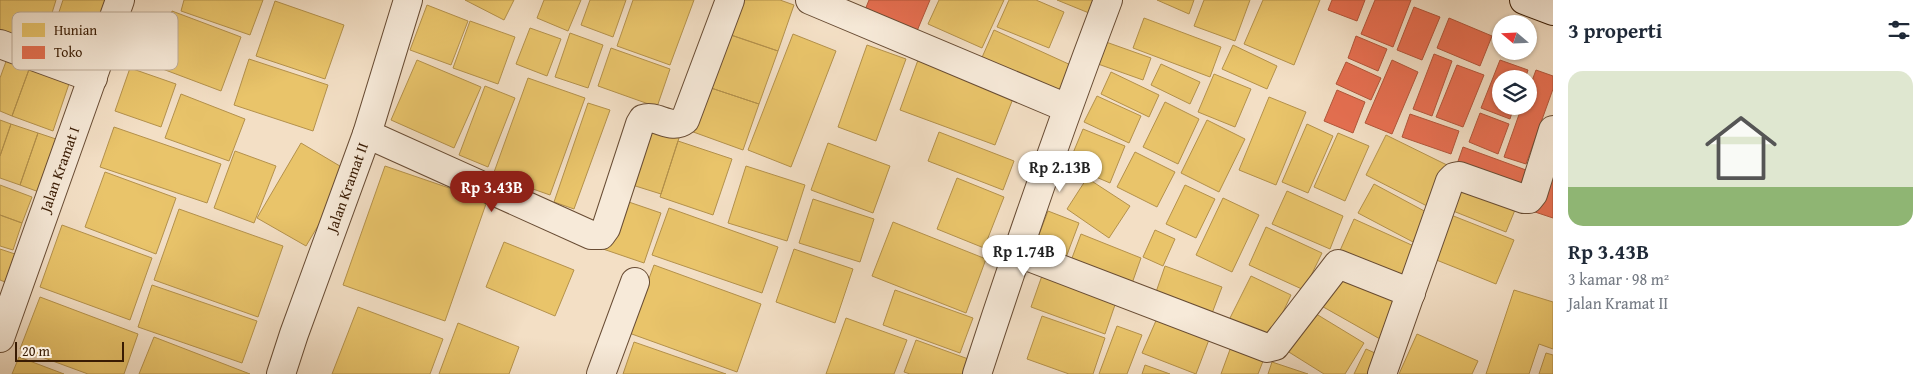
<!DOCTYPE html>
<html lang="id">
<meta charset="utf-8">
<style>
:root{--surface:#fff;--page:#f2f2f3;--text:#1f2937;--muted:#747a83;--line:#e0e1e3;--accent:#8f2418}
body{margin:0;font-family:"Gentium Book Plus",serif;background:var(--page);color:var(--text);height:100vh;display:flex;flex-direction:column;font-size:19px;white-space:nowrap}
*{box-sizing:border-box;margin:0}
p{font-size:16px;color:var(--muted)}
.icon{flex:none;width:28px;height:28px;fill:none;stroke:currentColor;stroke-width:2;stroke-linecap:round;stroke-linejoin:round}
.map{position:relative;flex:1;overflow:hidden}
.details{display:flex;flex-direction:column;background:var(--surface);width:375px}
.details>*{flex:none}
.needle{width:32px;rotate:289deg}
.tools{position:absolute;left:1492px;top:15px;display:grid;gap:10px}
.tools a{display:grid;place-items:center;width:45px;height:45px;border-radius:50%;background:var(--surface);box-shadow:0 1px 4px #0004;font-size:25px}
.scale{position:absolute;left:15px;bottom:12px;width:109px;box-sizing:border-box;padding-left:5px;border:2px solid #391b03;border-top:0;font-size:14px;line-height:18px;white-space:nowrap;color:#391b03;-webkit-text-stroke:4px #f7ead9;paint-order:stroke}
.price{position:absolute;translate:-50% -42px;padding:0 11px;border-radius:18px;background:#fff;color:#222;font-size:16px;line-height:32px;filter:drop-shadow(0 1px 2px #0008)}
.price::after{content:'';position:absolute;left:50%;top:30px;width:15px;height:11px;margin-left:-8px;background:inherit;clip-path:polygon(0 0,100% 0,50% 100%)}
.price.on{background:var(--accent);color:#fff}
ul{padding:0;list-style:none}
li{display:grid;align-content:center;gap:10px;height:265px;padding:0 15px}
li+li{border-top:1px solid var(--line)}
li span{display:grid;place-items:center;height:155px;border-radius:15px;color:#555}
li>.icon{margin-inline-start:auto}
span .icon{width:90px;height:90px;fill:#fffc;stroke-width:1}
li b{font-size:21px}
h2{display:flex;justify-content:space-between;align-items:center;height:60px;padding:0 15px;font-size:21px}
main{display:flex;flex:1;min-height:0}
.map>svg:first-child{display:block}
</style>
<main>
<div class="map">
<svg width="1553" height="374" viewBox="0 0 1553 374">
<rect width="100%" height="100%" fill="#f3dfc5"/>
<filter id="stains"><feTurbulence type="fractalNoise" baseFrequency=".004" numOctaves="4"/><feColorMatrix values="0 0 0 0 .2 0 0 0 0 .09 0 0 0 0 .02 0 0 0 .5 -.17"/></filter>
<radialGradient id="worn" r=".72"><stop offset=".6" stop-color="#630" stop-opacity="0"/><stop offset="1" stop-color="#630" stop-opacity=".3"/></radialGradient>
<path fill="#e9c46a" stroke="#b4914b" d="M 0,0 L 56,0 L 40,52 L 0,39 Z
M 63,0 L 108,0 L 85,71 L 44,57 Z
M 184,0 L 263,0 L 250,35 L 181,11 Z
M 465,0 L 514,0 L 504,20 Z
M 544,0 L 581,0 L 568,31 L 537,18 Z
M 590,0 L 626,0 L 613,37 L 581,25 Z
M 633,0 L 694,0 L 670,65 L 617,46 Z
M 733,0 L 780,0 L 794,5 L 778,51 L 722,32 Z
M 939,0 L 1004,0 L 982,48 L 928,24 Z
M 1009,0 L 1036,0 L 1064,12 L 1049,48 L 997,27 Z
M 1057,0 L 1094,0 L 1089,13 Z
M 1157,0 L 1194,0 L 1189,14 Z
M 1204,0 L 1250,0 L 1235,41 L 1194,26 Z
M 1263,0 L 1320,0 L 1294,65 L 1244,44 Z
M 275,1 L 344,25 L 325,79 L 256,56 Z
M 427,5 L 468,21 L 451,65 L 410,50 Z
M 172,11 L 241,37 L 221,91 L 152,65 Z
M 1144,18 L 1221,47 L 1210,77 L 1133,48 Z
M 470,21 L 515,37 L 498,84 L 453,68 Z
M 530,28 L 561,39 L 547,76 L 516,64 Z
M 994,30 L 1073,66 L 1059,98 L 980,62 Z
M 722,32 L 778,51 L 759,104 L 702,85 Z
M 570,33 L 603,45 L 588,88 L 555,77 Z
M 793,34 L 836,51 L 791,167 L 748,150 Z
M 1106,42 L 1151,58 L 1143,80 L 1098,64 Z
M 867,45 L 906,59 L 876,141 L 838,127 Z
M 1233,45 L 1277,66 L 1267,89 L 1222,69 Z
M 611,48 L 670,69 L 657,107 L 598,86 Z
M 8,56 L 31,64 L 12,116 L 0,111 L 0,78 Z
M 249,59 L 328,85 L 313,131 L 234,105 Z
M 417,60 L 481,87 L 454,148 L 391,120 Z
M 918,60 L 1014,96 L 995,145 L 900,110 Z
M 31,64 L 71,78 L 53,131 L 12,116 Z
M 1161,64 L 1200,82 L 1190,104 L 1151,85 Z
M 130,68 L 176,84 L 161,127 L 115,111 Z
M 1111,72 L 1159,95 L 1149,117 L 1101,94 Z
M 1214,74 L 1251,89 L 1235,127 L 1198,112 Z
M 528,78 L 585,98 L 550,195 L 493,175 Z
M 702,85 L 759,104 L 743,150 L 685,129 Z
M 485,86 L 515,98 L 488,167 L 459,155 Z
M 181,94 L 245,119 L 229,161 L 165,138 Z
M 1097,96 L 1141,116 L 1129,143 L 1084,122 Z
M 1269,97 L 1306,112 L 1276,185 L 1239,170 Z
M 1165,102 L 1199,119 L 1178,164 L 1143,147 Z
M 588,103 L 610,110 L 574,209 L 554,202 Z
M 0,120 L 11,124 L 0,156 Z
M 1207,120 L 1245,139 L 1219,192 L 1181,173 Z
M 11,124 L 38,133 L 20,185 L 0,178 L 0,156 Z
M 1307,124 L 1333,136 L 1308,193 L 1282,182 Z
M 114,127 L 221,164 L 207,203 L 100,167 Z
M 647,128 L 679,138 L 661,194 L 629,184 Z
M 1083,129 L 1125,146 L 1110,183 L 1068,165 Z
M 939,132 L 1014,161 L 1003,190 L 928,161 Z
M 38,133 L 56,139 L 39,192 L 20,185 Z
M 1338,133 L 1369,146 L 1345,201 L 1314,187 Z
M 1386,135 L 1449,166 L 1429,207 L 1366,175 Z
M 678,141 L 732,159 L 713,215 L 660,197 Z
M 301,143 L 350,172 L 306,246 L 257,218 Z
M 828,143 L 890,166 L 873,213 L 811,190 Z
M 235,151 L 276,166 L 254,223 L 214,208 Z
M 1135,152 L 1175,172 L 1157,207 L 1117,187 Z
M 385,166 L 487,201 L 445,321 L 343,285 Z
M 746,166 L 805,185 L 787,241 L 728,223 Z
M 105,172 L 176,198 L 156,254 L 85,227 Z
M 957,178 L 1004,197 L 984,248 L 937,229 Z
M 1087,178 L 1130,206 L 1109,238 L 1067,209 Z
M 1460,182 L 1517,205 L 1506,232 L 1448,209 Z
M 1374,184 L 1428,213 L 1413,242 L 1358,213 Z
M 0,185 L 32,197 L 22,223 L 0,215 Z
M 1185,185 L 1215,199 L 1196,238 L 1166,224 Z
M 1287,191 L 1343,216 L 1330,249 L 1272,224 Z
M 1223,198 L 1259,215 L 1232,272 L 1196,255 Z
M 620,199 L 661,213 L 644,263 L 603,249 Z
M 813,199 L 874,219 L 860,262 L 799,243 Z
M 669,208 L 778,247 L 762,293 L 652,255 Z
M 179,209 L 283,246 L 258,317 L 154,280 Z
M 1048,211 L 1079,223 L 1065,260 L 1034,248 Z
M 0,215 L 22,223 L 13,250 L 0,246 Z
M 1451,215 L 1514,240 L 1496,284 L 1434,259 Z
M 1354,219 L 1416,247 L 1400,282 L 1338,255 Z
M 893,222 L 986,259 L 966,313 L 872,276 Z
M 62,225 L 152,258 L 130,320 L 40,287 Z
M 1266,227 L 1322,253 L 1304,290 L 1249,265 Z
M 1155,230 L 1175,239 L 1163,266 L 1143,257 Z
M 1081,234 L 1141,258 L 1130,289 L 1069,266 Z
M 504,242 L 574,270 L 555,316 L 486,287 Z
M 0,249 L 15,254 L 5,282 L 0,280 Z
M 794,249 L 853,269 L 835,323 L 776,302 Z
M 654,265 L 761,304 L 737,372 L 629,333 Z
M 1165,266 L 1222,287 L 1211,316 L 1155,295 Z
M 1339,267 L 1401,302 L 1380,339 L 1318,304 Z
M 1044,270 L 1118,296 L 1105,334 L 1031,307 Z
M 1251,276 L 1291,295 L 1269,342 L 1228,322 Z
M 152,285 L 257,321 L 242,363 L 138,327 Z
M 895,290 L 973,318 L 960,353 L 883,325 Z
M 1514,290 L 1553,302 L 1553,349 L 1539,344 L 1529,374 L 1486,374 Z
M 40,297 L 138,334 L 124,374 L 88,374 L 20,349 Z
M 358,307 L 443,339 L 430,374 L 332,374 Z
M 1308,309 L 1364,343 L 1345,374 L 1324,374 L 1284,349 Z
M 1042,316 L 1105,338 L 1093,374 L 1069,374 L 1027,359 Z
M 1158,316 L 1210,337 L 1196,374 L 1142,353 Z
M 846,318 L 907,340 L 894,374 L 826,374 Z
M 458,323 L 519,347 L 509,374 L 439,374 Z
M 1117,326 L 1142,335 L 1127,374 L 1099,374 Z
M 1417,334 L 1478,361 L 1472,374 L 1399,374 Z
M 154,337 L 250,374 L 139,374 Z
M 916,340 L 971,360 L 965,374 L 910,374 L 904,372 Z
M 634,342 L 726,374 L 623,374 Z
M 1232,344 L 1265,356 L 1258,374 L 1221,374 Z
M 1366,349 L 1384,357 L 1376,374 L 1354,374 Z
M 1546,353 L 1553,355 L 1553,374 L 1539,374 Z
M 19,357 L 64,374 L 12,374 Z
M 1272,362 L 1308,374 L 1268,374 Z
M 1145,365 L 1170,374 L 1142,374 Z"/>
<path fill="#e76f51" stroke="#b3563a" d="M 869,0 L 930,0 L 917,31 L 865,10 Z
M 1332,0 L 1365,0 L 1357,21 L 1328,10 Z
M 1375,0 L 1411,0 L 1393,47 L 1361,34 Z
M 1414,7 L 1440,17 L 1422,60 L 1397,50 Z
M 1449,18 L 1492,36 L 1480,66 L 1437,48 Z
M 1356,36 L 1387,49 L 1378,71 L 1348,58 Z
M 1434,54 L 1452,61 L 1432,116 L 1413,109 Z
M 1392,60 L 1418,72 L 1392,134 L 1365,123 Z
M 1500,60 L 1528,70 L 1525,79 L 1501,79 L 1501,106 L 1514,106 L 1510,119 L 1481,108 Z
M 1346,62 L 1381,78 L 1371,100 L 1336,84 Z
M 1457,65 L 1484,75 L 1463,127 L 1436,117 Z
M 1536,70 L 1553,76 L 1553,89 L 1526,164 L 1504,157 L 1522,106 L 1529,106 L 1529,89 Z
M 1337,90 L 1365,102 L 1353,133 L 1324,121 Z
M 1480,113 L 1509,124 L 1498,154 L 1469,142 Z
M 1410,114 L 1459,131 L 1451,154 L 1402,137 Z
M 1463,147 L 1526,170 L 1519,190 L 1456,167 Z
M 1553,152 L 1553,218 L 1532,211 Z"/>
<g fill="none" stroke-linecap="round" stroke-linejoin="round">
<defs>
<g id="minor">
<path d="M 810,0 L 1067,108"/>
<path d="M 0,44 L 93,78"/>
<path d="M 367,134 L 591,235 L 601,235 L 606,228 L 640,124 L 643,119 C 657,114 671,131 685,120 L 730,0"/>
<path d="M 1016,252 L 1267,348 L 1275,346 L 1338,264 L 1411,293"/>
<path id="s1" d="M 0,338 L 120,0"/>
<path id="s2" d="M 281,374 L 294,334 L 367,134 L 408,0"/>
<path d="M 601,374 L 635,282"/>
<path d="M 1382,374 L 1450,181 L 1454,177 L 1459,176 L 1524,199 L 1529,199 L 1533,194 L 1553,130"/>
</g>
<path id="tertiary" d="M 977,374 C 1018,248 1061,124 1108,0"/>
<path id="secondary" d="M 1524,0 L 1553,11"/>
</defs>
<use href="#minor" stroke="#684c34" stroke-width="30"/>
<use href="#tertiary" stroke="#684c34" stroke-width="30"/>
<use href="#secondary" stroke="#391b03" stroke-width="30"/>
<use href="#minor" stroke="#f7ead9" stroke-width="28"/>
<use href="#tertiary" stroke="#f7ead9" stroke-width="28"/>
<use href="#secondary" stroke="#f7ead9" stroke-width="28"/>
</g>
<g text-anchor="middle" stroke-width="5" stroke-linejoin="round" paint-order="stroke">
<g font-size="15" fill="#391b03" stroke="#f7ead9">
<text dy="5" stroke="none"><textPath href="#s1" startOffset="179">Jalan Kramat I</textPath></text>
<text dy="5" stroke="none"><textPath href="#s2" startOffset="198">Jalan Kramat II</textPath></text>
</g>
</g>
<rect x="12" y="12" width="166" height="58" rx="8" fill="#f7ead9" stroke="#beac99" stroke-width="1"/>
<rect x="22" y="23" width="23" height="14" fill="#e9c46a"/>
<rect x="22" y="46" width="23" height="13" fill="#e76f51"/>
<g font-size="14" fill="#391b03">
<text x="54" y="35">Hunian</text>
<text x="54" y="57">Toko</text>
</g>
<rect width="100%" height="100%" filter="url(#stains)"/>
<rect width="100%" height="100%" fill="url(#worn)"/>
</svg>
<div class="tools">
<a><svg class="needle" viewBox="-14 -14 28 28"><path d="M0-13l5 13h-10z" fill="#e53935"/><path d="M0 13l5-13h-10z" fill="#747a83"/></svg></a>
<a><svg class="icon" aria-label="layers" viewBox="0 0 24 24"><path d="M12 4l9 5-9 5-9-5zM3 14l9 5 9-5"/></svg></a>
</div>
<div class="scale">20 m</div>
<b class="price" style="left:1060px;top:193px">Rp 2.13B</b>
<b class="price on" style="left:492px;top:213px">Rp 3.43B</b>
<b class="price" style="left:1024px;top:277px">Rp 1.74B</b>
</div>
<section class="details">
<h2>3 properti<svg class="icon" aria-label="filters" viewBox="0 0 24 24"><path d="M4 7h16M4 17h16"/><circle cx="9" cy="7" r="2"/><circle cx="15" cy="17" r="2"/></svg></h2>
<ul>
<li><span style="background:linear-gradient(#dfe7d0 75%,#8fb573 0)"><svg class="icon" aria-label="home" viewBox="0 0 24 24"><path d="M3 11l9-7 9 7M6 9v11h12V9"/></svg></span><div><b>Rp 3.43B</b><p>3 kamar · 98 m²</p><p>Jalan Kramat II</p></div></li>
</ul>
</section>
</main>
